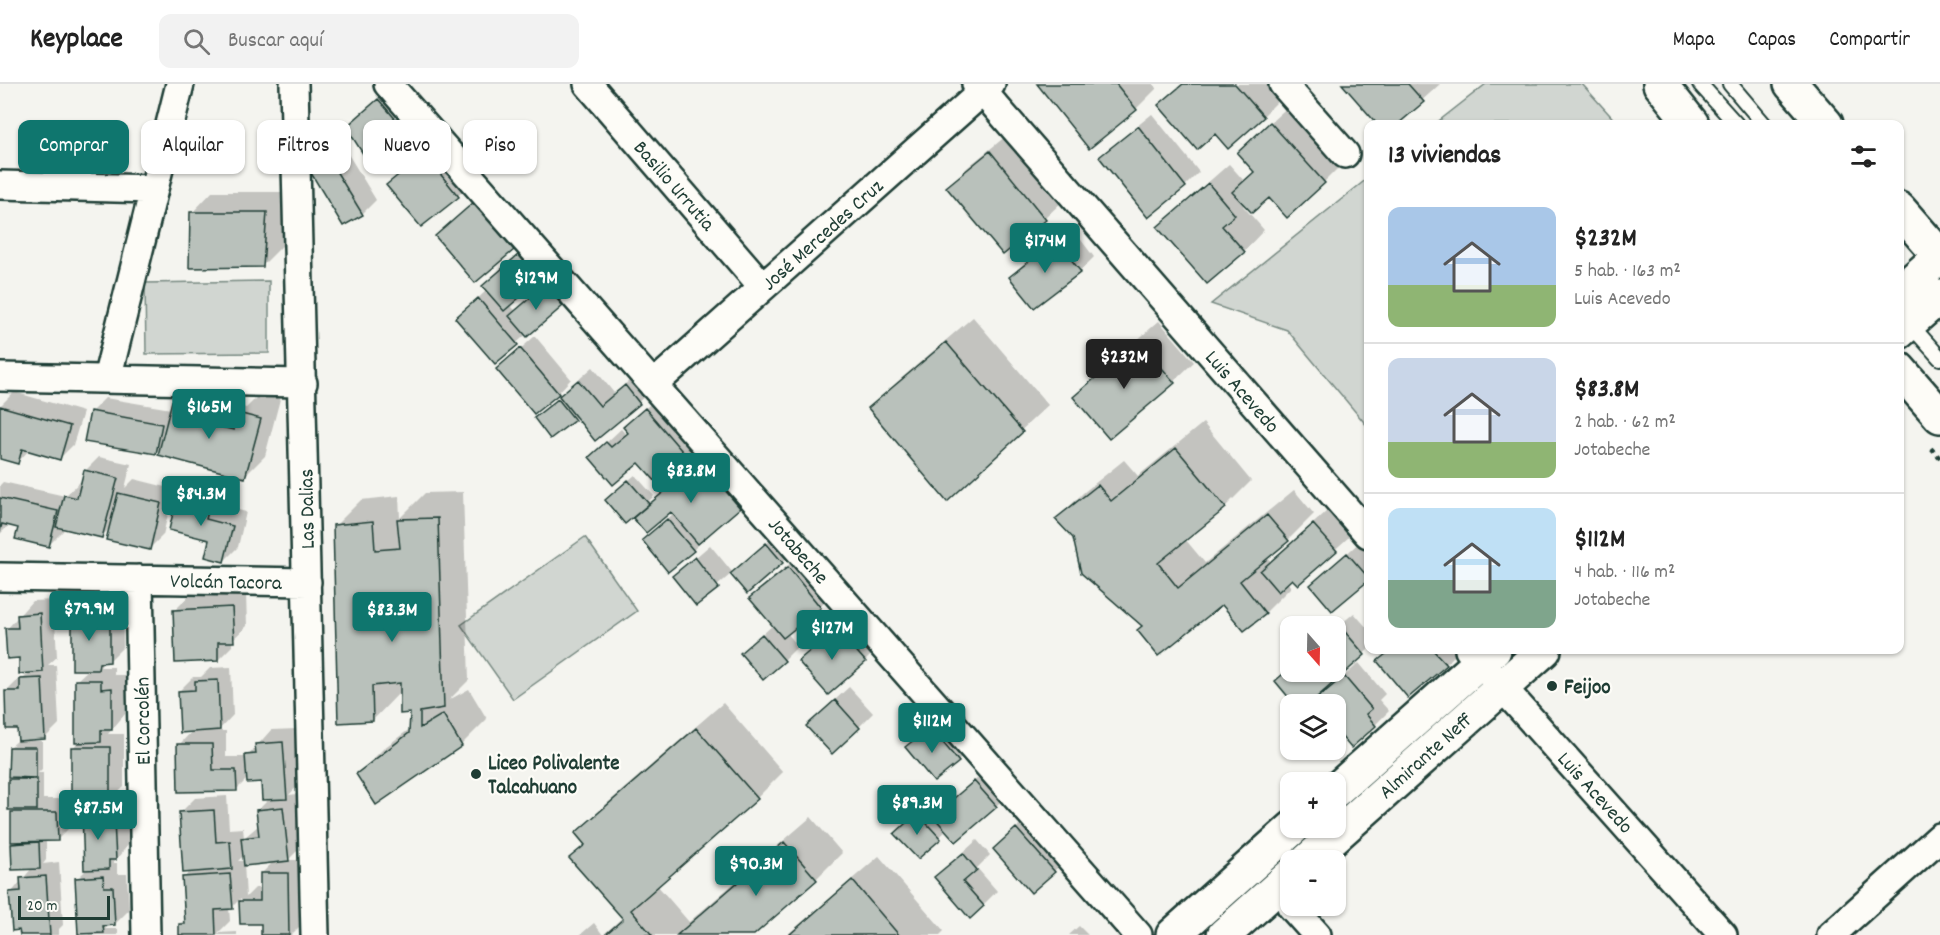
<!DOCTYPE html>
<html lang="es">
<meta charset="utf-8">
<style>
:root{--surface:#fff;--page:#f2f2f2;--text:#222;--muted:#767676;--line:#e0e0e0;--accent:#0f766e}
body{margin:0;font-family:Dekko,sans-serif;background:var(--page);color:var(--text);height:100vh;display:flex;flex-direction:column;font-size:22px;white-space:nowrap}
*{box-sizing:border-box;margin:0}
p{font-size:20px;color:var(--muted)}
.icon{flex:none;width:33px;height:33px;fill:none;stroke:currentColor;stroke-width:2;stroke-linecap:round;stroke-linejoin:round}
.map{position:relative;flex:1;overflow:hidden}
.details{position:absolute;left:1364px;top:36px;width:540px;height:534px;display:flex;flex-direction:column;background:var(--surface);border-radius:12px;box-shadow:0 2px 4px #0004}
.details>*{flex:none}
.banner{position:absolute;left:18px;top:36px;width:570px;height:54px;display:flex;gap:12px}
.needle{width:39px;rotate:160deg}
.controls{position:absolute;left:1280px;top:532px;display:grid;gap:12px}
.controls a{display:grid;place-items:center;width:66px;height:66px;border-radius:12px;background:var(--surface);box-shadow:0 2px 4px #0004;font-size:30px}
.scale{position:absolute;left:18px;bottom:15px;width:92px;box-sizing:border-box;padding-left:6px;border:3px solid #1f3d34;border-top:0;font-size:16px;line-height:21px;white-space:nowrap;color:#1f3d34;-webkit-text-stroke:4px #fdfcf7;paint-order:stroke}
.price{position:absolute;translate:-50% -51px;padding:0 14px;border-radius:6px;background:var(--accent);color:#fff;font-size:20px;line-height:39px;filter:drop-shadow(0 2px 3px #0008)}
.price::after{content:'';position:absolute;left:50%;top:36px;width:18px;height:14px;margin-left:-9px;background:inherit;clip-path:polygon(0 0,100% 0,50% 100%)}
.price.current{background:#222;color:#fff}
ul{padding:0;list-style:none}
li{display:flex;align-items:center;gap:18px;height:150px;padding:0 24px}
li+li{border-top:2px solid var(--line)}
li span{display:grid;place-items:center;flex:none;width:168px;height:120px;border-radius:12px;color:#555}
li>.icon{margin-inline-start:auto}
span .icon{width:72px;height:72px;fill:#fffc;stroke-width:1}
li b{font-size:26px}
h2{display:flex;justify-content:space-between;align-items:center;height:72px;padding:0 24px;font-size:26px}
.pill{padding:0 21px;border-radius:12px;background:var(--surface);box-shadow:0 2px 4px #0004;font-size:21px;line-height:54px}
.pill.current{background:var(--accent);color:#fff}
header{display:flex;align-items:center;gap:36px;box-sizing:border-box;height:84px;padding:0 30px;background:var(--surface);border-bottom:2px solid var(--line)}
header strong{font-size:28px}
nav{display:flex;gap:33px;margin-inline-start:auto;font-size:21px}
.search{width:420px;height:54px;background:var(--page);display:flex;align-items:center;gap:15px;box-sizing:border-box;padding:0 21px;border-radius:12px;color:var(--muted);font-size:22px}
.map>svg:first-child{display:block}
</style>
<header>
<strong>Keyplace</strong>
<div class="search"><svg class="icon" aria-label="search" viewBox="0 0 24 24"><circle cx="10" cy="10" r="6"/><path d="M15 15l6 6"/></svg>Buscar aquí</div>
<nav><a>Mapa</a><a>Capas</a><a>Compartir</a></nav>
</header>
<div class="map">
<svg width="1940" height="851" viewBox="0 0 1940 851">
<rect width="100%" height="100%" fill="#f4f4ef"/>
<filter id="ink" filterUnits="userSpaceOnUse"><feTurbulence type="fractalNoise" baseFrequency=".0167" numOctaves="2"/><feDisplacementMap in="SourceGraphic" scale="12" xChannelSelector="R" yChannelSelector="G"/><feConvolveMatrix kernelMatrix="1 2 1 2 8 2 1 2 1" color-interpolation-filters="sRGB"/></filter>
<g filter="url(#ink)">
<path fill="#d1d6d1" stroke="#788a82" stroke-width="1.5" d="M 1486,0 L 1582,0 L 1618,40 L 1435,40 Z
M 1368,94 L 1368,343 L 1287,246 L 1211,220 Z
M 269,197 L 269,269 L 146,270 L 145,199 Z
M 585,453 L 637,527 L 513,615 L 461,541 Z"/>
<path fill="#0003" fill-rule="evenodd" d="M 1039,0 L 1153,0 L 1157,4 L 1136,25 L 1089,63 Z
M 1182,0 L 1273,0 L 1283,12 L 1263,32 L 1215,48 L 1160,22 Z
M 1344,0 L 1440,0 L 1396,40 L 1379,40 Z
M 393,3 L 424,38 L 410,52 L 362,29 Z
M 1292,19 L 1345,77 L 1324,98 L 1287,132 L 1269,112 L 1245,120 L 1243,122 L 1264,146 L 1244,167 L 1159,143 L 1180,123 L 1229,80 L 1245,98 L 1255,87 L 1259,49 Z
M 1152,30 L 1199,88 L 1185,102 L 1148,131 L 1101,74 L 1115,60 Z
M 1011,48 L 1066,114 L 1045,134 L 1003,169 L 948,103 L 968,83 Z
M 438,57 L 471,98 L 458,112 L 388,101 L 402,87 Z
M 345,65 L 376,116 L 362,130 L 313,89 L 327,75 Z
M 489,105 L 527,151 L 475,197 L 437,152 Z
M 212,108 L 287,108 L 283,161 L 262,182 L 192,129 Z
M 1071,143 L 1094,173 L 1080,187 L 1034,222 L 1011,193 L 1025,179 Z
M 534,157 L 553,180 L 509,220 L 516,227 L 559,189 L 575,207 L 495,278 L 457,234 L 487,206 L 484,202 L 498,188 Z
M 973,233 L 1048,321 L 947,416 L 870,324 L 896,299 Z
M 1159,237 L 1194,278 L 1173,298 L 1075,313 L 1095,293 Z
M 535,252 L 571,295 L 558,309 L 498,285 Z
M 593,283 L 614,309 L 639,289 L 653,305 L 596,355 L 576,332 L 574,334 L 543,327 Z
M 194,297 L 234,308 L 232,320 L 246,324 L 260,310 L 280,315 L 265,372 L 245,392 L 162,362 L 155,369 L 91,328 L 105,314 L 171,325 L 173,318 Z
M 14,308 L 83,328 L 73,361 L 59,375 L 29,366 L 18,378 L 0,373 L 0,322 Z
M 660,311 L 701,359 L 687,373 L 639,377 L 591,373 L 621,345 L 626,350 L 629,348 L 625,343 Z
M 1203,339 L 1251,397 L 1225,423 L 1185,455 L 1205,479 L 1294,406 L 1314,430 L 1288,456 L 1267,473 L 1271,478 L 1327,427 L 1350,452 L 1298,499 L 1293,493 L 1287,498 L 1291,503 L 1265,529 L 1244,545 L 1223,518 L 1143,541 L 1074,453 L 1057,435 L 1083,409 L 1124,376 L 1138,392 Z
M 715,364 L 753,409 L 693,466 L 644,456 L 674,429 L 671,426 L 648,422 L 613,409 L 635,391 L 654,412 L 649,417 L 651,419 Z
M 99,373 L 131,380 L 125,404 L 134,395 L 174,405 L 163,451 L 149,465 L 111,443 L 102,452 L 64,443 L 63,447 L 49,461 L 19,443 L 9,441 L 0,450 L 0,401 L 3,398 L 65,412 L 80,398 L 82,398 L 85,387 Z
M 193,399 L 223,406 L 219,421 L 246,428 L 238,463 L 224,477 L 179,413 Z
M 463,408 L 469,596 L 449,616 L 469,605 L 487,635 L 461,661 L 358,690 L 384,664 L 411,644 L 412,627 L 401,607 L 373,636 L 335,442 L 361,416 L 399,412 L 400,434 L 425,409 Z
M 781,447 L 796,465 L 782,478 L 731,490 L 696,520 L 674,492 L 710,461 L 733,489 Z
M 1362,456 L 1368,463 L 1368,495 L 1312,501 Z
M 802,470 L 834,509 L 820,523 L 787,549 L 798,562 L 784,576 L 742,569 L 773,541 L 751,514 L 765,500 Z
M 246,510 L 247,542 L 232,556 L 232,562 L 218,576 L 175,526 L 189,512 Z
M 54,516 L 57,573 L 48,581 L 56,581 L 59,640 L 45,654 L 31,654 L 31,657 L 42,657 L 42,685 L 38,689 L 43,689 L 43,715 L 73,715 L 73,664 L 79,657 L 76,597 L 89,585 L 74,530 L 88,516 L 110,516 L 110,527 L 123,527 L 123,563 L 109,577 L 105,577 L 100,583 L 114,583 L 114,591 L 125,591 L 125,630 L 108,650 L 124,650 L 124,703 L 112,714 L 121,714 L 121,724 L 128,724 L 129,760 L 113,779 L 117,779 L 117,790 L 127,790 L 129,826 L 115,840 L 111,840 L 105,845 L 118,845 L 118,851 L 88,851 L 91,848 L 77,795 L 86,786 L 83,729 L 95,717 L 71,717 L 71,742 L 57,756 L 46,756 L 46,776 L 43,780 L 59,778 L 63,841 L 59,845 L 59,851 L 21,851 L 11,809 L 32,784 L 13,761 L 17,756 L 12,729 L 17,725 L 9,696 L 13,692 L 10,663 L 17,657 L 19,657 L 19,643 L 6,608 L 20,594 L 24,594 L 30,588 L 20,573 L 7,545 L 32,517 Z
M 1354,529 L 1368,545 L 1368,566 L 1305,621 L 1297,621 L 1277,598 L 1290,584 L 1290,588 L 1335,588 L 1335,545 Z
M 851,532 L 879,563 L 865,577 L 814,563 Z
M 1391,566 L 1460,566 L 1446,580 L 1379,577 Z
M 1359,579 L 1385,610 L 1379,616 L 1389,627 L 1375,641 L 1335,643 L 1335,621 L 1316,621 L 1314,619 Z
M 231,583 L 233,631 L 218,647 L 226,647 L 226,673 L 247,673 L 271,646 L 297,645 L 300,699 L 289,711 L 297,710 L 302,762 L 288,776 L 302,776 L 302,840 L 291,851 L 261,851 L 262,849 L 262,838 L 241,839 L 241,814 L 232,823 L 229,823 L 230,837 L 218,849 L 237,848 L 237,851 L 181,851 L 180,840 L 186,834 L 184,794 L 191,786 L 181,728 L 195,714 L 227,712 L 229,745 L 243,744 L 244,754 L 259,741 L 258,726 L 270,714 L 263,696 L 248,694 L 236,706 L 179,661 L 193,646 L 179,607 L 193,593 L 201,593 L 210,584 ZM 245,770 L 245,777 L 238,777 ZM 274,777 L 261,790 L 261,804 L 255,804 L 246,813 L 244,780 Z
M 849,603 L 873,629 L 859,643 L 822,628 Z
M 723,619 L 783,688 L 757,714 L 657,801 L 689,838 L 811,733 L 842,769 L 816,795 L 752,851 L 580,851 L 594,839 L 603,851 L 623,833 L 571,774 L 586,760 L 577,749 L 603,723 Z
M 944,630 L 972,663 L 958,677 L 907,663 Z
M 989,684 L 1010,708 L 996,722 L 947,746 L 918,773 L 910,736 L 932,716 L 942,726 Z
M 1031,731 L 1068,773 L 1054,787 L 1009,751 Z
M 977,756 L 990,771 L 977,784 L 997,807 L 983,821 L 936,793 Z
M 879,772 L 944,847 L 940,851 L 787,851 Z
M 1079,842 L 1088,851 L 1069,851 Z"/>
<path fill="#b9c1bb" stroke="#1f3d34" stroke-width="1.5" d="M 1037,0 L 1116,0 L 1137,26 L 1089,65 Z
M 1183,0 L 1235,0 L 1264,33 L 1228,65 L 1215,50 L 1197,66 L 1158,21 Z
M 1342,0 L 1408,0 L 1424,18 L 1398,40 L 1377,40 Z
M 378,15 L 411,53 L 374,87 L 346,43 Z
M 1270,38 L 1325,99 L 1287,134 L 1269,114 L 1252,129 L 1232,108 L 1254,88 L 1237,69 Z
M 1138,42 L 1186,103 L 1148,134 L 1099,73 Z
M 990,67 L 1046,136 L 1003,171 L 946,103 Z
M 424,70 L 459,113 L 421,143 L 386,101 Z
M 330,77 L 363,131 L 343,142 L 311,89 Z
M 1208,99 L 1235,131 L 1222,142 L 1245,168 L 1207,200 L 1157,143 Z
M 474,118 L 514,166 L 475,199 L 435,152 Z
M 190,128 L 267,128 L 263,183 L 189,184 Z
M 1056,156 L 1081,188 L 1034,224 L 1009,193 Z
M 519,170 L 541,195 L 504,227 L 482,202 Z
M 545,201 L 563,222 L 527,253 L 509,232 Z
M 478,214 L 518,261 L 495,280 L 455,234 Z
M 1138,257 L 1175,299 L 1109,355 L 1073,313 Z
M 946,258 L 1023,348 L 947,418 L 868,324 Z
M 520,264 L 559,310 L 534,330 L 496,285 Z
M 578,296 L 600,322 L 625,301 L 640,320 L 595,357 L 559,312 Z
M 558,315 L 575,336 L 550,355 L 534,334 Z
M 172,317 L 215,328 L 212,341 L 234,346 L 238,329 L 261,335 L 245,394 L 158,371 Z
M 0,322 L 70,342 L 60,376 L 22,365 L 18,380 L 0,375 Z
M 645,324 L 688,374 L 658,400 L 639,379 L 613,401 L 589,373 L 606,358 L 611,363 L 628,349 L 623,343 Z
M 90,327 L 162,340 L 156,370 L 84,358 Z
M 1176,364 L 1226,424 L 1158,479 L 1178,504 L 1267,431 L 1289,457 L 1240,497 L 1266,530 L 1244,547 L 1222,521 L 1158,572 L 1137,546 L 1142,542 L 1081,489 L 1073,454 L 1055,435 L 1098,401 L 1111,417 Z
M 700,377 L 740,424 L 698,460 L 671,428 L 646,449 L 633,434 Z
M 84,386 L 118,394 L 102,454 L 56,443 L 64,411 L 77,414 Z
M 628,396 L 649,420 L 625,440 L 605,416 Z
M 118,409 L 161,419 L 150,466 L 106,456 Z
M 177,412 L 210,420 L 206,435 L 233,442 L 224,478 L 205,473 L 209,456 L 169,446 Z
M 0,414 L 58,427 L 49,463 L 15,455 L 18,444 L 2,440 L 0,447 Z
M 438,434 L 444,624 L 420,628 L 420,644 L 443,630 L 462,662 L 376,721 L 356,690 L 409,649 L 410,629 L 400,630 L 400,599 L 372,602 L 373,637 L 338,639 L 333,441 L 373,437 L 375,466 L 400,464 L 397,435 Z
M 667,435 L 694,467 L 668,488 L 642,456 Z
M 1313,440 L 1337,467 L 1298,501 L 1292,495 L 1278,508 L 1260,487 Z
M 766,459 L 783,479 L 747,510 L 730,490 Z
M 1347,469 L 1368,493 L 1368,497 L 1332,527 L 1310,501 Z
M 695,473 L 719,504 L 696,522 L 672,492 Z
M 788,483 L 821,524 L 783,554 L 749,514 Z
M 232,523 L 234,558 L 218,558 L 218,577 L 175,579 L 173,526 Z
M 40,529 L 43,588 L 19,590 L 19,574 L 7,575 L 5,544 L 18,544 L 17,531 Z
M 72,529 L 96,529 L 97,540 L 110,540 L 110,578 L 99,579 L 98,586 L 72,586 Z
M 1339,541 L 1365,571 L 1308,621 L 1295,621 L 1275,597 L 1290,584 L 1290,588 L 1335,588 L 1335,545 Z
M 836,544 L 866,578 L 828,611 L 798,577 Z
M 762,550 L 785,577 L 763,596 L 740,569 Z
M 1391,566 L 1433,566 L 1447,581 L 1408,614 L 1377,577 Z
M 1344,592 L 1372,625 L 1366,630 L 1376,642 L 1351,664 L 1335,645 L 1335,621 L 1314,621 L 1312,619 Z
M 42,594 L 45,655 L 18,657 L 17,645 L 6,645 L 5,607 L 20,607 L 20,595 Z
M 75,596 L 101,596 L 101,605 L 112,604 L 112,646 L 101,646 L 101,658 L 75,659 Z
M 218,596 L 220,646 L 180,649 L 178,607 L 195,606 L 195,597 Z
M 835,616 L 860,644 L 832,670 L 806,642 Z
M 930,643 L 959,678 L 934,698 L 905,663 Z
M 696,644 L 758,715 L 631,826 L 652,851 L 605,851 L 623,835 L 569,774 L 585,761 L 575,749 Z
M 283,658 L 287,715 L 262,716 L 261,698 L 247,699 L 245,671 L 256,670 L 255,660 Z
M 177,660 L 212,660 L 213,686 L 236,686 L 237,707 L 178,708 Z
M 9,663 L 36,663 L 36,694 L 8,693 Z
M 71,663 L 110,663 L 110,718 L 71,719 Z
M 8,695 L 37,695 L 37,726 L 8,726 Z
M 974,697 L 997,723 L 956,758 L 933,732 Z
M 283,723 L 289,777 L 244,782 L 241,754 L 259,752 L 256,726 Z
M 214,726 L 216,758 L 230,757 L 232,785 L 183,789 L 179,728 Z
M 11,728 L 57,728 L 58,757 L 11,758 Z
M 82,728 L 107,728 L 108,738 L 114,737 L 116,776 L 109,776 L 109,785 L 84,786 Z
M 917,729 L 941,755 L 918,775 L 894,750 Z
M 1016,744 L 1055,788 L 1031,809 L 993,765 Z
M 39,758 L 40,785 L 12,786 L 11,760 Z
M 784,758 L 817,796 L 754,851 L 677,851 Z
M 963,769 L 977,786 L 963,798 L 984,822 L 970,835 L 934,793 Z
M 260,789 L 288,789 L 289,851 L 261,851 L 261,840 L 240,840 L 239,817 L 260,817 Z
M 230,790 L 233,825 L 215,826 L 216,851 L 179,851 L 179,840 L 185,840 L 182,793 Z
M 46,792 L 50,851 L 20,851 L 19,846 L 12,847 L 9,808 L 21,807 L 20,794 Z
M 103,792 L 104,803 L 113,803 L 115,841 L 103,842 L 104,849 L 78,850 L 75,794 Z
M 852,796 L 899,851 L 789,851 Z"/>
<g fill="none" stroke-linecap="round" stroke-linejoin="round">
<defs>
<path id="lane" d="M 1700,0 L 1736,40
M 1730,0 L 1764,40
M 1908,238 L 1940,274"/>
<path id="street" d="M 294,0 L 315,851
M 388,0 L 1138,851
M 588,0 L 763,203
M 976,0 L 1368,450
M 1283,0 L 1345,70
M 0,101 L 153,105
M 0,293 L 303,299
M 107,295 L 180,0
M 653,301 L 991,0
M 0,493 L 307,498
M 139,495 L 146,851
M 1469,566 L 1723,851
M 1291,822 L 1317,851
M 1831,851 L 1940,753"/>
<path id="secondary" d="M 1899,209 L 1940,172
M 1899,248 L 1940,212
M 1335,707 L 1494,566
M 1307,777 L 1544,566
M 1173,851 L 1293,744
M 1224,851 L 1290,792"/>
<path id="primary" d="M 1660,0 L 1692,40
M 1791,0 L 1826,40
M 1899,125 L 1940,172
M 1899,285 L 1940,332"/>
</defs>
<use href="#lane" stroke="#1f3d34" stroke-width="18"/>
<use href="#street" stroke="#1f3d34" stroke-width="32"/>
<use href="#secondary" stroke="#1f3d34" stroke-width="38"/>
<use href="#primary" stroke="#1f3d34" stroke-width="38"/>
<path stroke="#1f3d34" stroke-width="4" stroke-dasharray="4.5 4.5" stroke-linecap="butt" d="M 1931,364 L 1940,374"/>
<use href="#lane" stroke="#fdfcf7" stroke-width="14"/>
<use href="#street" stroke="#fdfcf7" stroke-width="27"/>
<use href="#secondary" stroke="#fdfcf7" stroke-width="33"/>
<use href="#primary" stroke="#fdfcf7" stroke-width="33"/>
</g>
</g>
<g fill="#1f3d34" stroke="#fdfcf7" stroke-width="2">
<circle cx="1552" cy="602" r="6"/>
<circle cx="476" cy="690" r="6"/>
</g>
<g text-anchor="middle" stroke-width="4.5" stroke-linejoin="round" paint-order="stroke">
<g font-size="21" fill="#1f3d34" stroke="#fdfcf7">
<text transform="translate(675 101) rotate(49)" y="7">Basilio Urrutia</text>
<text transform="translate(822 150) rotate(-42)" y="7">José Mercedes Cruz</text>
<text transform="translate(1243 307) rotate(49)" y="7">Luis Acevedo</text>
<text transform="translate(306 425) rotate(-91)" y="7">Las Dalias</text>
<text transform="translate(799 466) rotate(49)" y="7">Jotabeche</text>
<text transform="translate(226 497) rotate(1)" y="7">Volcán Tacora</text>
<text transform="translate(142 637) rotate(-91)" y="7">El Corcolén</text>
<text transform="translate(1425 671) rotate(-42)" y="7">Almirante Neff</text>
<text transform="translate(1596 708) rotate(48)" y="7">Luis Acevedo</text>
</g>
<g font-size="21" font-weight="bold" fill="#1f3d34" stroke="#fdfcf7" text-anchor="start">
<text x="1564" y="609">Feijoo</text>
<text x="488" y="685">Liceo Polivalente<tspan x="488" dy="24">Talcahuano</tspan></text>
</g>
</g>
</svg>
<div class="controls">
<a><svg class="needle" viewBox="-14 -14 28 28"><path d="M0-13l5 13h-10z" fill="#e53935"/><path d="M0 13l5-13h-10z" fill="#767676"/></svg></a>
<a><svg class="icon" aria-label="layers" viewBox="0 0 24 24"><path d="M12 4l9 5-9 5-9-5zM3 14l9 5 9-5"/></svg></a>
<a>+</a>
<a>−</a>
</div>
<div class="scale">20 m</div>
<b class="price" style="left:1045px;top:190px">$174M</b>
<b class="price" style="left:536px;top:227px">$129M</b>
<b class="price current" style="left:1124px;top:306px">$232M</b>
<b class="price" style="left:209px;top:356px">$165M</b>
<b class="price" style="left:691px;top:420px">$83.8M</b>
<b class="price" style="left:201px;top:443px">$84.3M</b>
<b class="price" style="left:89px;top:558px">$79.9M</b>
<b class="price" style="left:392px;top:559px">$83.3M</b>
<b class="price" style="left:832px;top:577px">$127M</b>
<b class="price" style="left:932px;top:670px">$112M</b>
<b class="price" style="left:917px;top:752px">$89.3M</b>
<b class="price" style="left:98px;top:757px">$87.5M</b>
<b class="price" style="left:756px;top:813px">$90.3M</b>
<div class="banner">
<a class="pill current">Comprar</a>
<a class="pill">Alquilar</a>
<a class="pill">Filtros</a>
<a class="pill">Nuevo</a>
<a class="pill">Piso</a>
</div>
<section class="details">
<h2>13 viviendas<svg class="icon" aria-label="filters" viewBox="0 0 24 24"><path d="M4 7h16M4 17h16"/><circle cx="9" cy="7" r="2"/><circle cx="15" cy="17" r="2"/></svg></h2>
<ul>
<li><span style="background:linear-gradient(#a9c7e8 65%,#8fb573 0)"><svg class="icon" aria-label="home" viewBox="0 0 24 24"><path d="M3 11l9-7 9 7M6 9v11h12V9"/></svg></span><div><b>$232M</b><p>5 hab. · 163 m²</p><p>Luis Acevedo</p></div></li>
<li><span style="background:linear-gradient(#c9d6e8 70%,#8fb573 0)"><svg class="icon" aria-label="home" viewBox="0 0 24 24"><path d="M3 11l9-7 9 7M6 9v11h12V9"/></svg></span><div><b>$83.8M</b><p>2 hab. · 62 m²</p><p>Jotabeche</p></div></li>
<li><span style="background:linear-gradient(#bfe0f5 60%,#7fa58c 0)"><svg class="icon" aria-label="home" viewBox="0 0 24 24"><path d="M3 11l9-7 9 7M6 9v11h12V9"/></svg></span><div><b>$112M</b><p>4 hab. · 116 m²</p><p>Jotabeche</p></div></li>
</ul>
</section>
</div>
